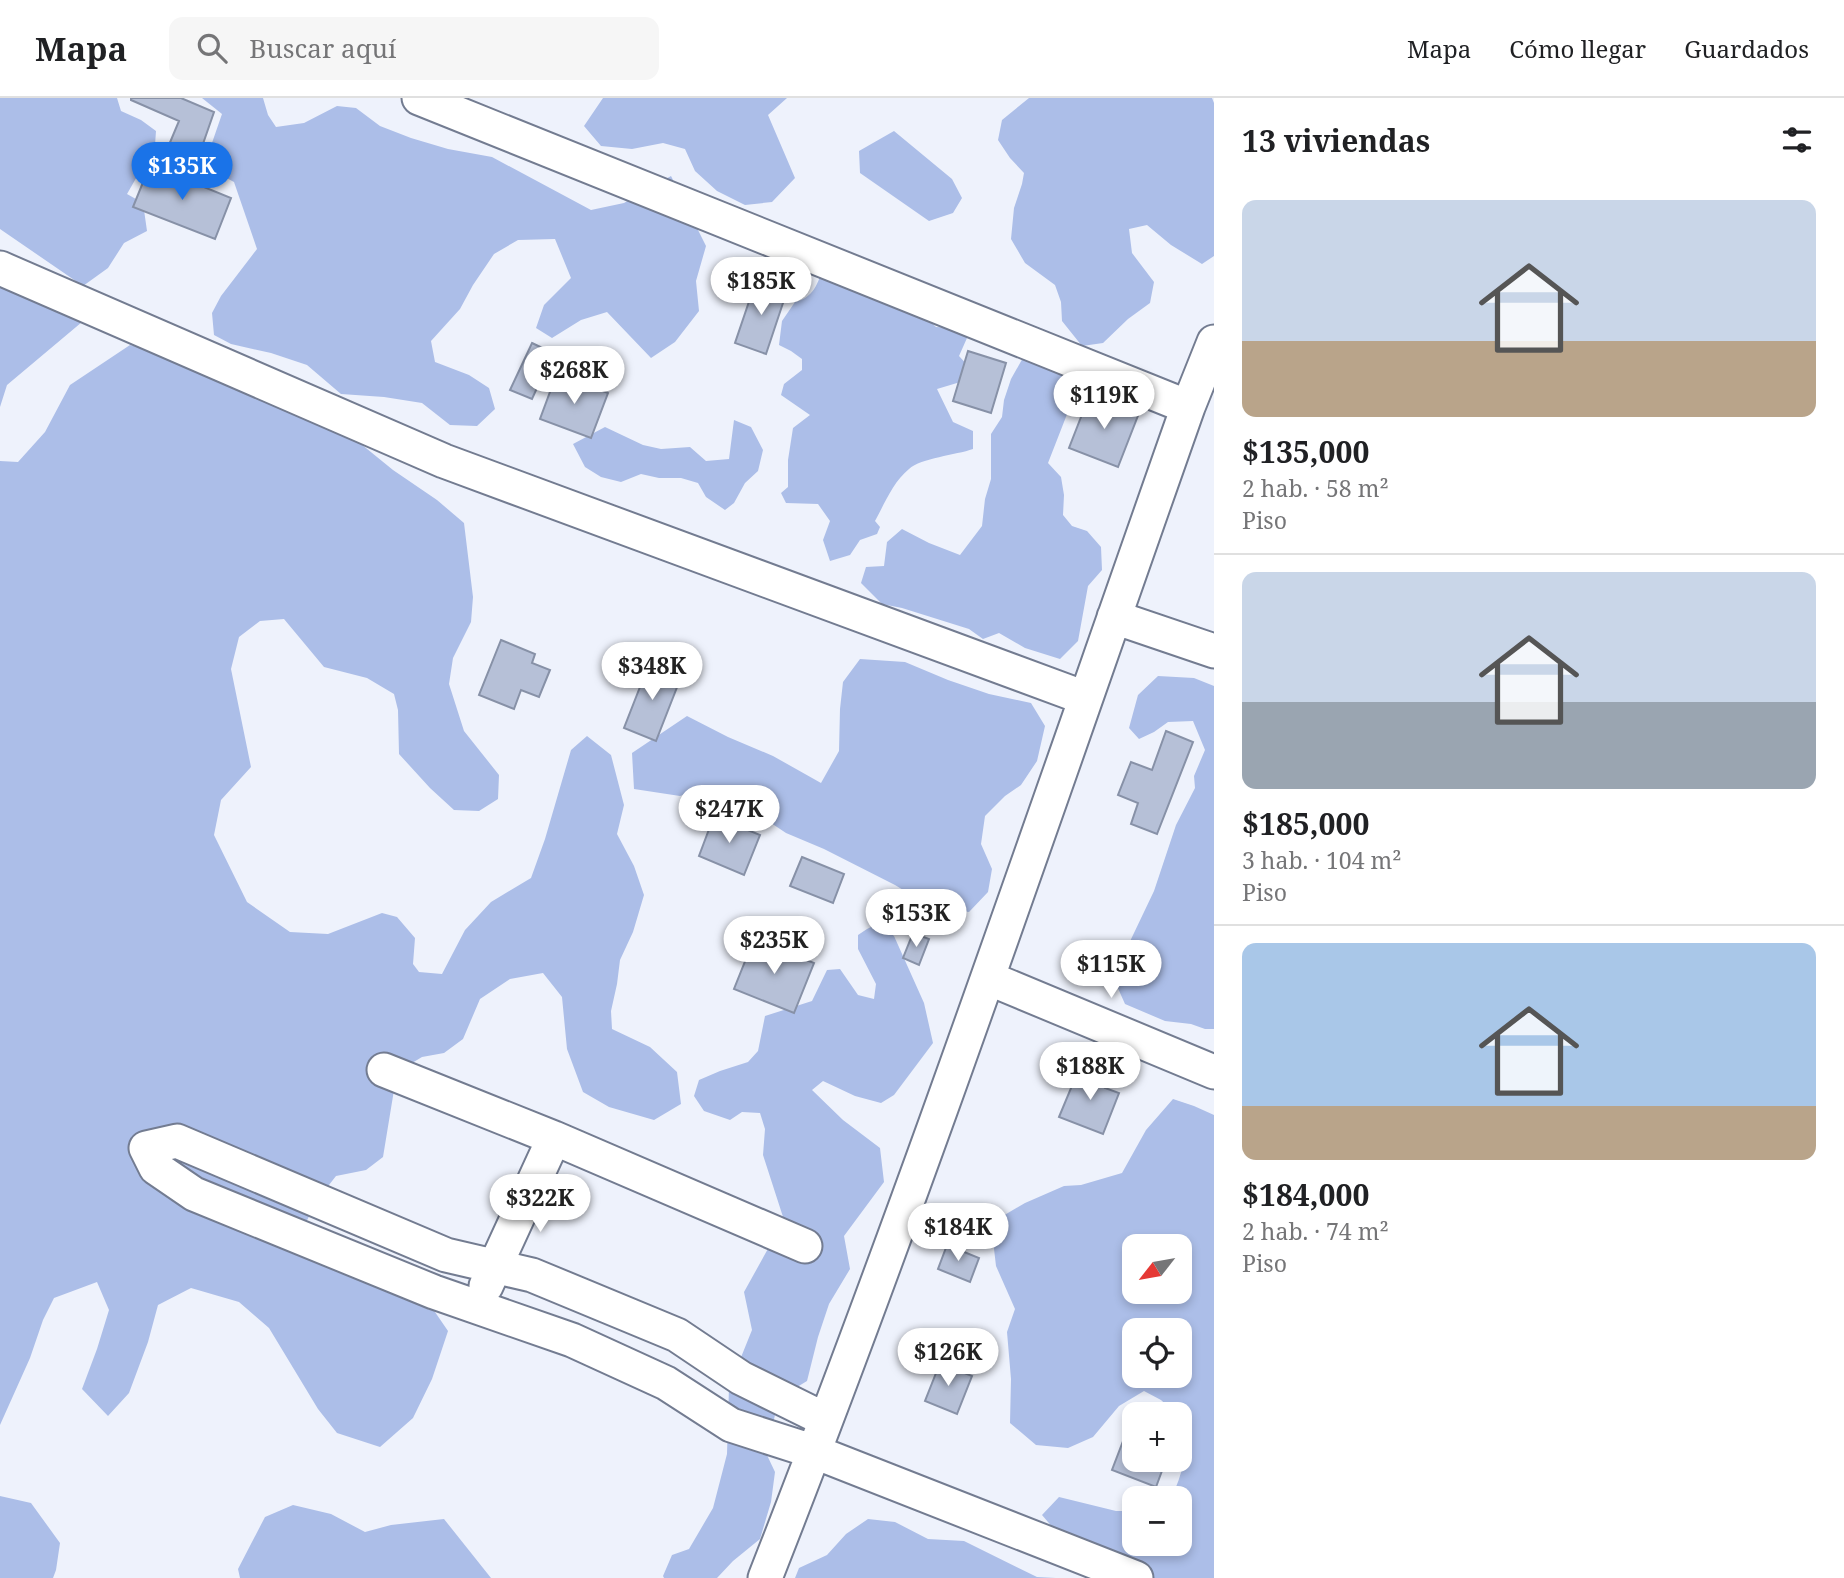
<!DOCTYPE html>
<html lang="es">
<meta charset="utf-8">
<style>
:root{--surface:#fff;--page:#f6f6f6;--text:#202124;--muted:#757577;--line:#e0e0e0;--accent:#1a73e8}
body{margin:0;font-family:"Noto Serif",serif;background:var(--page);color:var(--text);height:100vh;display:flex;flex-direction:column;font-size:26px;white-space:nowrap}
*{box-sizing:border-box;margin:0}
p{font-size:23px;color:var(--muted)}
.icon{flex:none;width:38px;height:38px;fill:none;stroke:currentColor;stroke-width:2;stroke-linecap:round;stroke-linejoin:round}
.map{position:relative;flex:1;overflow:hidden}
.drawer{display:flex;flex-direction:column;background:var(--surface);width:630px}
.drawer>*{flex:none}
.needle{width:46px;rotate:239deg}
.fabs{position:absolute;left:1122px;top:1136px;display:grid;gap:14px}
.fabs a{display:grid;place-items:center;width:70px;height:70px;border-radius:14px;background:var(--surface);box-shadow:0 4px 10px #0003;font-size:35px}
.price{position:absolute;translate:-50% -60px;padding:0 16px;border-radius:24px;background:#fff;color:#222;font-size:23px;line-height:46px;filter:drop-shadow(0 2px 4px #0008)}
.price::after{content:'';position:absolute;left:50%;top:42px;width:21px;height:16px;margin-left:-10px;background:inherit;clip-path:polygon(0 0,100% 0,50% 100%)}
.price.selected{background:var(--accent);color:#fff}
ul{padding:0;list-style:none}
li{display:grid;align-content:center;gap:14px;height:371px;padding:0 28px}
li+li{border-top:2px solid var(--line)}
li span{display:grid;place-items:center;height:217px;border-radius:14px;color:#555}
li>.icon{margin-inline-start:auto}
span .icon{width:126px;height:126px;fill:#fffc;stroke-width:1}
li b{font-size:30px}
h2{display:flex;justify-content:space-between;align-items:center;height:84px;padding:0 28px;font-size:30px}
header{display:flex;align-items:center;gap:42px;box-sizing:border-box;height:98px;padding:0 35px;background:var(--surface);border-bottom:2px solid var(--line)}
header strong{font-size:33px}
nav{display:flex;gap:38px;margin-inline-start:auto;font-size:24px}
.search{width:490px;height:63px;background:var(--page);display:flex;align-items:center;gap:18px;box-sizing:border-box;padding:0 24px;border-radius:14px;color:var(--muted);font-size:26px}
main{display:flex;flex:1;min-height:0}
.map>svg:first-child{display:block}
</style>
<header>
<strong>Mapa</strong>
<div class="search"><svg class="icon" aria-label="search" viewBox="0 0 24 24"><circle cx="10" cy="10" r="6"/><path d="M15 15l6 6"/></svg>Buscar aquí</div>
<nav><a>Mapa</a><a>Cómo llegar</a><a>Guardados</a></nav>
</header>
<main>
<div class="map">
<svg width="1214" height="1480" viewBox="0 0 1214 1480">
<rect width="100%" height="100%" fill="#eef2fc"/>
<path fill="#acbee8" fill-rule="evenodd" d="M 0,0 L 117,0 L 121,13 L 141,22 L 156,33 L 155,47 L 127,96 L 143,105 L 147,133 L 124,145 L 108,170 L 83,188 L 0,131 Z
M 202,0 L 263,0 L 268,17 L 276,29 L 304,25 L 337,8 L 356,10 L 380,28 L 411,40 L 448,51 L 492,59 L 591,112 L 624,105 L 671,78 L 706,148 L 696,183 L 699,213 L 675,244 L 651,260 L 607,214 L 581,222 L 552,240 L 536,230 L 544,207 L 571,180 L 555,141 L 518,142 L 494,156 L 473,187 L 460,211 L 431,243 L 435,264 L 469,277 L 489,290 L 495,311 L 477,328 L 450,327 L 422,305 L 384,299 L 341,296 L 307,267 L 271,255 L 231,246 L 214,237 L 212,215 L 221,198 L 257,151 L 234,84 L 204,68 L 222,16 Z
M 603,0 L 787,0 L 768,17 L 795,80 L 772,104 L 745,107 L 717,93 L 695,73 L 685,51 L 663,45 L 632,51 L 601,48 L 584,28 Z
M 1029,0 L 1212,0 L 1214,5 L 1214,158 L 1202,166 L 1171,147 L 1147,127 L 1129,131 L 1132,155 L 1154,184 L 1150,205 L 1128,221 L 1103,245 L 1082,248 L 1062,223 L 1061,204 L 1055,187 L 1025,165 L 1011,141 L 1014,110 L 1022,86 L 1024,75 L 1010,60 L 998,42 L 1002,22 Z
M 894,33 L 952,81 L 962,100 L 953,115 L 929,123 L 860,75 L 859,53 Z
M 821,176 L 925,219 L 936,229 L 958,230 L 967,240 L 959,258 L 971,271 L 967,282 L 937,291 L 953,324 L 973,333 L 973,351 C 956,357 921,360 909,371 C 893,384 885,405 875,423 L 880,429 L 877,436 L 860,442 L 850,457 L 830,463 L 823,442 L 830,423 L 818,406 L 786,405 L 781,395 L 788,389 L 788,362 L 793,330 L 810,317 L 781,297 L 784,286 L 802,272 L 802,261 L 791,253 L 779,247 L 782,223 L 795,204 C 811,200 816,190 821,176 Z
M 0,182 L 64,185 L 82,224 L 7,287 L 0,309 Z
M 130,247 L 178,259 L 345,333 L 393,372 L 437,402 L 464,425 L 473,499 L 471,524 L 453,560 L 449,586 L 464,633 L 499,677 L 498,701 L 479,713 L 454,712 L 430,690 L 399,656 L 398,612 L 394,596 L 367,580 L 324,569 L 284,521 L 260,523 L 239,539 L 231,571 L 251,669 L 221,702 L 214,737 L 247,804 L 290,834 L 328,836 L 382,815 L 397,819 L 415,840 L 413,866 L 419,874 L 442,876 L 465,832 L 491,804 L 531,780 L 545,741 L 571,652 L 587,638 L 611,657 L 624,707 L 617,736 L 634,768 L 644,797 L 633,834 L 620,862 L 617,886 L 611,913 L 612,931 L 650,949 L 677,974 L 681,1006 L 654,1022 L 609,1009 L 583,994 L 567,951 L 562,899 L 543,875 L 510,881 L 480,901 L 463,941 L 444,955 L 422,959 L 402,971 L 394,992 L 383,1059 L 366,1072 L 336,1078 L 318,1101 L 301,1134 L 424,1198 L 448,1233 L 432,1281 L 413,1320 L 380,1349 L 337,1335 L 318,1311 L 269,1230 L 239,1204 L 191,1190 L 158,1207 L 148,1244 L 129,1295 L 108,1318 L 82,1291 L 97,1251 L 109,1212 L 97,1184 L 54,1200 L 43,1222 L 30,1260 L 0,1327 L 0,363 L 18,364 L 45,334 L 70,287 Z
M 1024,258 L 1051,264 L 1067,284 L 1071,306 L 1048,365 L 1061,379 L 1064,397 L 1063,417 L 1072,428 L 1087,433 L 1101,449 L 1102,472 L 1088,488 L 1078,543 L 1060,561 L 1025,550 L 999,535 L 983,541 L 969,531 L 902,510 L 882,506 L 861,485 L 866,469 L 884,468 L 887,444 L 902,431 L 929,445 L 960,457 L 982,428 L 985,401 L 991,381 L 991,336 L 1002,319 L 1004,302 L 1011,281 Z
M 734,322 L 751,329 L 763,352 L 758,373 L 745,385 L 734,405 L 725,412 L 706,399 L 698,385 L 681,380 L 659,380 L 641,376 L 621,384 L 601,379 L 585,369 L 573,346 L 605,329 L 643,347 L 661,351 L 690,349 L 706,363 L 729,361 Z
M 860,561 L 905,564 L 948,582 L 989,596 L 1031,605 L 1045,628 L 1037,663 L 1021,687 L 1005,698 L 985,718 L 981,746 L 992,771 L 988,794 L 969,814 L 931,809 L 895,787 L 824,751 L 786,735 L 714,687 L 680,698 L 634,691 L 632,655 L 687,618 L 728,639 L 773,658 L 821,685 L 839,653 L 840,611 L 843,584 Z
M 1158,578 L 1194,580 L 1214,588 L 1214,931 L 1205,931 L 1191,926 L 1165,923 L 1125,906 L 1113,879 L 1154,793 L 1176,727 L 1195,690 L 1194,678 L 1205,652 L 1193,623 L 1168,624 L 1154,634 L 1139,641 L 1129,630 L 1138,597 Z
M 879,825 L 894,838 L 924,905 L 933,945 L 894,997 L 881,1005 L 855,998 L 823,983 L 812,992 L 843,1022 L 880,1050 L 884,1084 L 844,1138 L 850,1171 L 829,1206 L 818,1239 L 807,1283 L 779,1300 L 766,1355 L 775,1374 L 771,1404 L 760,1441 L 733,1463 L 717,1480 L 664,1480 L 663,1478 L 672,1457 L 689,1451 L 713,1410 L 727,1356 L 729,1289 L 752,1232 L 744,1194 L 784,1122 L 763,1057 L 765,1031 L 760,1015 L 742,1014 L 730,1022 L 704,1013 L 694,998 L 699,982 L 720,973 L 748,964 L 758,953 L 765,918 L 812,903 L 827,872 L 840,871 L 858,897 L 874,901 L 876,886 L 858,851 L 858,837 L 867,831 Z
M 1173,1001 L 1194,1008 L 1214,1017 L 1214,1480 L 1096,1480 L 1042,1417 L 1059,1399 L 1116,1413 L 1134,1413 L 1134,1446 L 1180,1446 L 1180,1400 L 1171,1400 C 1183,1377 1186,1354 1190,1329 L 1180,1319 L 1180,1316 L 1176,1316 L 1161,1302 L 1144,1293 L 1119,1308 L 1093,1339 L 1068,1350 L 1036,1347 L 1010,1325 L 1011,1281 L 1007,1234 L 1015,1211 L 996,1168 L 991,1125 L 1025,1105 L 1064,1088 L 1081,1087 L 1122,1075 L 1146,1032 ZM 1134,1148 L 1180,1148 L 1180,1194 L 1134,1194 ZM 1134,1232 L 1180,1232 L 1180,1278 L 1134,1278 Z
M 0,1398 L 31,1405 L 60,1445 L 56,1472 L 53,1480 L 0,1480 Z
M 293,1407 L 331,1416 L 365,1434 L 391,1427 L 444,1421 L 491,1480 L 240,1480 L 238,1471 L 265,1419 Z
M 868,1421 L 895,1424 L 928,1441 L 964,1443 L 1037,1479 L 1056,1480 L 795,1480 L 799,1470 L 827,1457 L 846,1436 Z"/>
<path fill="#b6c0d7" stroke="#8791a7" stroke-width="2" d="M 131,0 L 181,0 L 214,14 L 196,66 L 166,54 L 179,23 L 131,2 Z
M 150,67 L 231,100 L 215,141 L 133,109 Z
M 756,183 L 787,193 L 766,256 L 735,245 Z
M 532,245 L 553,255 L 532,301 L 510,292 Z
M 968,253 L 1006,265 L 991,315 L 953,303 Z
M 557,275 L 608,295 L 591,340 L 540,321 Z
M 1090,296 L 1139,315 L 1118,369 L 1069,350 Z
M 501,542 L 535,556 L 532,565 L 550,572 L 539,599 L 521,592 L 514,611 L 479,597 Z
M 649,566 L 681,579 L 656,643 L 624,630 Z
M 1166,633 L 1193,644 L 1157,736 L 1131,726 L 1138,705 L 1118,697 L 1131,664 L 1152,672 Z
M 714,718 L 760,737 L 744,777 L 699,758 Z
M 802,759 L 844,776 L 833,805 L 790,788 Z
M 913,835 L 929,841 L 919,867 L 903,860 Z
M 754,841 L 814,865 L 794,915 L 734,891 Z
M 1089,970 L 1110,979 L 1105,990 L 1119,995 L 1103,1036 L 1059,1019 L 1076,978 L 1085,982 Z
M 947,1147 L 979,1160 L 970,1184 L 938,1171 Z
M 940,1265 L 972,1278 L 957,1316 L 925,1303 Z
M 1133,1317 L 1134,1362 L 1166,1362 L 1156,1389 L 1112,1372 Z"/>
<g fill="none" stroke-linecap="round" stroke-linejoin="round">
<defs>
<path id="street" d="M 419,0 L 1188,309
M 0,170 L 444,363 L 1085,600
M 1114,519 L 1214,553
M 988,880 L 1214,974
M 384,972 L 554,1040 L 805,1148
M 486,1188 L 554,1040
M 826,1322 L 741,1280 L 677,1237 L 532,1177 L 446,1157 L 177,1043 L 146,1050 L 156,1070 L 194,1096 L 434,1194 L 572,1242 L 666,1285 L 731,1327 L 815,1354 L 1136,1480
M 765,1480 C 917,1094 1050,700 1188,309 L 1214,244"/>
</defs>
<use href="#street" stroke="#737c91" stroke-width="37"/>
<use href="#street" stroke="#fff" stroke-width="33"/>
</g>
</svg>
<div class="fabs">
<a><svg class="needle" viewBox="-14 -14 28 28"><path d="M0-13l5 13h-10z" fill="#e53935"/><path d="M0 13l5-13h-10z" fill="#757577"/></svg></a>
<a><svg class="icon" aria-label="locate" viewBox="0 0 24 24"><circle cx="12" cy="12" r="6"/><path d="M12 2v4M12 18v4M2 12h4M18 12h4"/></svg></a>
<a>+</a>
<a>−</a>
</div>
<b class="price selected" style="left:182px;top:104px">$135K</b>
<b class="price" style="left:761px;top:219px">$185K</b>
<b class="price" style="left:574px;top:308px">$268K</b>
<b class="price" style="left:1104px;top:333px">$119K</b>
<b class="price" style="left:652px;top:604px">$348K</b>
<b class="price" style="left:729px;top:747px">$247K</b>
<b class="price" style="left:916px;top:851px">$153K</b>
<b class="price" style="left:774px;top:878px">$235K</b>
<b class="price" style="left:1111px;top:902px">$115K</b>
<b class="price" style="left:1090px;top:1004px">$188K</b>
<b class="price" style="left:540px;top:1136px">$322K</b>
<b class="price" style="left:958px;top:1165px">$184K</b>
<b class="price" style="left:948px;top:1290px">$126K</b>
</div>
<section class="drawer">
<h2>13 viviendas<svg class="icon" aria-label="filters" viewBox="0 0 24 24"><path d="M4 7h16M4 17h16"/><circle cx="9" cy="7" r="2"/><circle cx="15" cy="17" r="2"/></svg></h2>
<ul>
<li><span style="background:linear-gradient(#c9d6e8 65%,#b9a48a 0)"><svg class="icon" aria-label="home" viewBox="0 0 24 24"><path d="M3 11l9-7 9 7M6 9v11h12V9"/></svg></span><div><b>$135,000</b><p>2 hab. · 58 m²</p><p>Piso</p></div></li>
<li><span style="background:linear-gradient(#c9d6e8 60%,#9aa5b1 0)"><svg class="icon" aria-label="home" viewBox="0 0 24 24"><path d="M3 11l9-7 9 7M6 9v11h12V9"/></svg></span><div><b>$185,000</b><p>3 hab. · 104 m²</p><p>Piso</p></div></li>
<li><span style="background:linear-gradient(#a9c7e8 75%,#b9a48a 0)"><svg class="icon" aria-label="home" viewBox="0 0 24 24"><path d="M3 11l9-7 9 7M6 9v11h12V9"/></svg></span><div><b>$184,000</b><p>2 hab. · 74 m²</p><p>Piso</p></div></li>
</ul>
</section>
</main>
